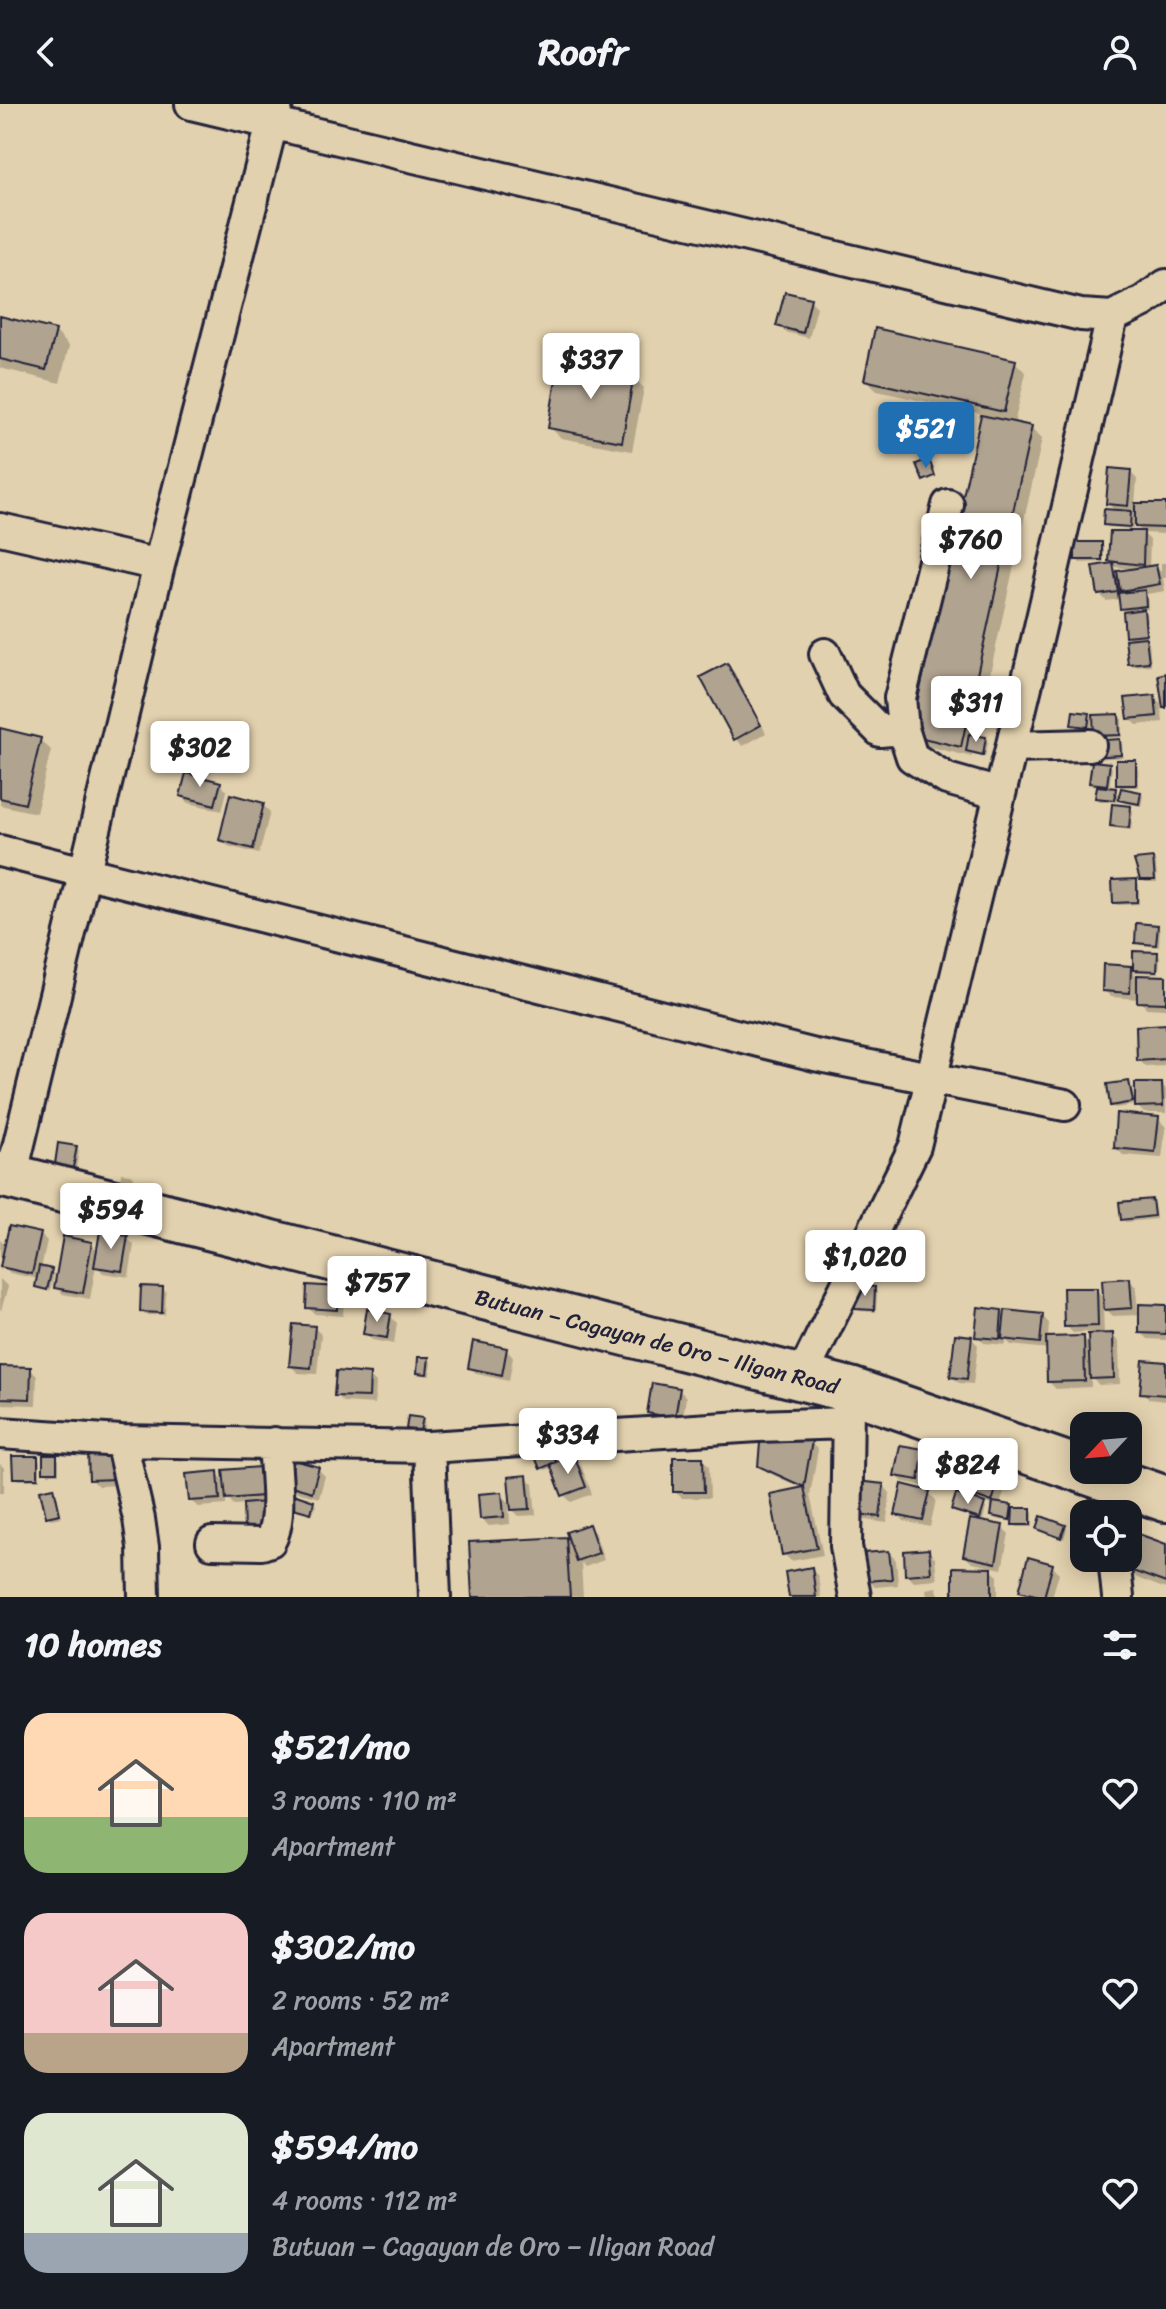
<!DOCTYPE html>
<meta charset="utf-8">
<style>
:root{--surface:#171b24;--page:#20242c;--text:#f1f3f6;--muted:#9ea1a6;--accent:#1f6fb2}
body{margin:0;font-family:Sriracha,sans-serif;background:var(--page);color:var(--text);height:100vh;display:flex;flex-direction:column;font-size:30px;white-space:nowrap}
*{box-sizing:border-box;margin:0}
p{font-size:26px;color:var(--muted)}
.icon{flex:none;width:44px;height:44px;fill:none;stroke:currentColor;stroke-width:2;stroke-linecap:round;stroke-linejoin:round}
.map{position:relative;height:1493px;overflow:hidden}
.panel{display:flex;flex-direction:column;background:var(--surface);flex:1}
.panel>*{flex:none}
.needle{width:52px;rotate:244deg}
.tools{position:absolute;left:1070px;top:1308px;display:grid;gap:16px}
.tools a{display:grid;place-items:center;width:72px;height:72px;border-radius:16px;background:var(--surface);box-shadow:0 4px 20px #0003;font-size:40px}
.price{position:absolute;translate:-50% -68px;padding:0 18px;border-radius:8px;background:#fff;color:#222;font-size:26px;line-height:52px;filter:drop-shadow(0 2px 4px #0008)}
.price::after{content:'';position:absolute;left:50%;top:48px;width:24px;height:18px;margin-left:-12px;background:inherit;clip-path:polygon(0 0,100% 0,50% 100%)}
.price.current{background:var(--accent);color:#fff}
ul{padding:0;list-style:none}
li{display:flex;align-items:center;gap:24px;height:200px;padding:0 24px}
li span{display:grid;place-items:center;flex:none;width:224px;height:160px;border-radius:24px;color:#555}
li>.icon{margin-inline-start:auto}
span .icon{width:96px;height:96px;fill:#fffc;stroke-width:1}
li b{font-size:34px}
h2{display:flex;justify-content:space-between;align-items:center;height:96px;padding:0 24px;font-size:34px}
header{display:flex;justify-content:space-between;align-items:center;height:104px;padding:0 24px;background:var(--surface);font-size:36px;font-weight:700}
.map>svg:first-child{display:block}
</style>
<header><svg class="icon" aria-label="back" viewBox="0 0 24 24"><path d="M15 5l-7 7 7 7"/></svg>Roofr<svg class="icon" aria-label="person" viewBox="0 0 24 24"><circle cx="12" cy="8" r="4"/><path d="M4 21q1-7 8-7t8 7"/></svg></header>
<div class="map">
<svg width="1166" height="1493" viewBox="0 0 1166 1493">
<rect width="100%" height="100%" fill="#e2d1ae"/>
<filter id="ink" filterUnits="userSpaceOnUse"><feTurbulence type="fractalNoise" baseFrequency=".0125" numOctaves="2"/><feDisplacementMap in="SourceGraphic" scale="16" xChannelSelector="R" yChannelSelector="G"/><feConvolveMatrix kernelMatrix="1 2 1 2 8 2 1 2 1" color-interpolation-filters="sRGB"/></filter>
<g filter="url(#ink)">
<path fill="#0003" fill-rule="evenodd" d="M 810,196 L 817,203 L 809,234 L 785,228 L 778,221 Z
M 0,214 L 55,227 L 69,242 L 60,279 L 0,264 Z
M 1015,258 L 1026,269 L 1014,320 L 1031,324 L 1042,335 L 976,633 L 988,638 L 985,653 L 972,650 L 972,653 L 923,641 L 912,631 L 983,310 L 877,287 L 866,276 Z
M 633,273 L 644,284 L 632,347 L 561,334 L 550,323 Z
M 1130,368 L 1137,375 L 1135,401 L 1166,401 L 1166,430 L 1144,429 L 1133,419 L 1133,425 L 1108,423 L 1105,420 L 1116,408 L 1108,399 Z
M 1143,429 L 1150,436 L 1149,464 L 1156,463 L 1161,468 L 1161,459 L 1166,459 L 1166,474 L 1163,474 L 1165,487 L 1147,490 L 1148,505 L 1141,506 L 1146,510 L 1148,532 L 1143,533 L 1149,538 L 1151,561 L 1133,562 L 1130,559 L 1132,536 L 1127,531 L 1121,495 L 1106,497 L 1100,490 L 1095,464 L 1115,461 L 1110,456 ZM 1114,463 L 1134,465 L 1120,469 Z
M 1101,440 L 1104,443 L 1104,458 L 1080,459 L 1077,456 Z
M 727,562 L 734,568 L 766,629 L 743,642 L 736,635 Z
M 1166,572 L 1166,605 L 1161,600 L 1163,618 L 1137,621 L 1130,614 L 1154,593 L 1164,603 Z
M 1089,611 L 1092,614 L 1091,625 L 1086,624 L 1093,631 L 1092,639 L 1117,637 L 1117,635 L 1122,640 L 1123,653 L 1096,655 L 1093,652 L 1079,626 L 1073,620 Z
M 1119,612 L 1122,615 L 1122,633 L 1099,634 Z
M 0,626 L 40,636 L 51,646 L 36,709 L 0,701 Z
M 1135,658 L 1138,661 L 1139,683 L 1121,683 L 1118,680 Z
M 1109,661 L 1112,664 L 1109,685 L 1115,686 L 1121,692 L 1140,689 L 1143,692 L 1141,702 L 1123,698 L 1118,693 L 1117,698 L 1100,697 L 1097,694 L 1099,682 L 1092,678 Z
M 220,680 L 227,687 L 222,707 L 189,699 L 182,692 Z
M 263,701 L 270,708 L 259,750 L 228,742 L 221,735 Z
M 1130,704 L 1133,707 L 1131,726 L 1115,724 L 1112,721 Z
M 1153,756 L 1156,759 L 1157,778 L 1145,778 L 1142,775 Z
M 1136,778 L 1139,780 L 1139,800 L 1117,801 L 1115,798 Z
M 1157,823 L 1160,826 L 1159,843 L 1140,841 L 1137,838 Z
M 1135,849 L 1157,850 L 1160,852 L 1159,869 L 1135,868 Z
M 1130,864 L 1137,873 L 1166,874 L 1166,905 L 1146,904 L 1139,895 L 1111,893 L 1104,886 Z
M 1166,922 L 1166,962 L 1146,963 L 1139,956 Z
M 1128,979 L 1131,982 L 1135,1001 L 1115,1004 L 1112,1001 Z
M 1162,981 L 1166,985 L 1166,1009 L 1144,1009 L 1137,1002 Z
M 1158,1015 L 1166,1023 L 1162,1054 L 1123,1051 L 1116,1044 Z
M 76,1044 L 79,1047 L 75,1071 L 59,1069 Z
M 121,1069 L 131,1070 L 134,1073 L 133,1085 L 120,1082 Z
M 1151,1097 L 1154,1100 L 1156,1115 L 1126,1118 L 1123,1115 Z
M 40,1130 L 47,1137 L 41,1165 L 54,1170 L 50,1187 L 37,1182 L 39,1175 L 10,1169 L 2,1161 L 0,1168 L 0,1135 L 7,1142 Z
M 127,1134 L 134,1141 L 129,1173 L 103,1169 L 96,1161 L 90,1195 L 63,1190 L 56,1183 L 91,1140 L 99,1147 Z
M 0,1175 L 8,1183 L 1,1206 L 0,1206 Z
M 1129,1176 L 1136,1183 L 1138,1211 L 1113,1212 L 1103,1202 L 1104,1232 L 1112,1231 L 1119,1238 L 1120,1280 L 1099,1281 L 1091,1273 L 1091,1283 L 1056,1285 L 1049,1278 L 1048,1245 L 1011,1241 L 1006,1236 L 1006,1241 L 984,1239 L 978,1232 L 1001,1208 L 1006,1213 L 1042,1212 L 1049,1219 L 1048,1235 L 1083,1234 L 1091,1242 L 1090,1228 L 1073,1229 L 1066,1222 L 1096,1186 L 1105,1195 Z
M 163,1185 L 166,1188 L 165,1211 L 145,1211 L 142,1208 Z
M 337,1185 L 344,1192 L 343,1212 L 315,1210 L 308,1204 Z
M 874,1185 L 877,1188 L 876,1208 L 860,1207 L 857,1205 Z
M 1166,1203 L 1166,1236 L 1148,1235 L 1141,1228 Z
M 390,1212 L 397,1219 L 394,1240 L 372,1236 L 365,1229 Z
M 314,1224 L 321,1230 L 317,1270 L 298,1269 L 291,1262 Z
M 971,1234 L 978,1241 L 973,1280 L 959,1279 L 952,1272 Z
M 506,1246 L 513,1253 L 509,1277 L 477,1270 L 470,1263 Z
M 428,1255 L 431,1258 L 430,1272 L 422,1271 L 419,1269 Z
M 1166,1260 L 1166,1297 L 1149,1295 L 1142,1288 Z
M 0,1264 L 30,1265 L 37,1272 L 36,1301 L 0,1300 Z
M 369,1272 L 376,1279 L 375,1300 L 343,1298 L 336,1291 Z
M 679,1286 L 686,1293 L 682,1320 L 656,1315 L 649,1308 Z
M 422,1316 L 425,1319 L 423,1329 L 408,1324 Z
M 811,1339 L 818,1346 L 810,1391 L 823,1451 L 791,1457 L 784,1450 L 804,1385 L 767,1368 L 760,1361 Z
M 551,1346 L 557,1360 L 574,1354 L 581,1361 L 592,1390 L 571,1398 L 564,1391 L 553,1363 L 545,1366 L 542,1363 Z
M 923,1347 L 930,1354 L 925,1382 L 903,1378 L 896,1371 Z
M 90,1350 L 122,1381 L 98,1382 L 91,1375 Z
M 57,1353 L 59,1356 L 59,1370 L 48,1370 L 45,1367 Z
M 959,1353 L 1001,1368 L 1008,1375 L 1000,1401 L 1015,1406 L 1030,1406 L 1033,1409 L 1033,1423 L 1017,1423 L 1014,1418 L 996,1415 L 993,1412 L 995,1402 L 980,1397 L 986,1404 L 983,1416 L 956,1408 L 954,1405 L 958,1389 L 949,1381 Z
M 37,1354 L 40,1357 L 40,1376 L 18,1376 L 15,1373 Z
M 702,1355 L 709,1362 L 710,1394 L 682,1394 L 675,1388 Z
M 0,1360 L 4,1364 L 4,1389 L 0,1389 Z
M 258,1365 L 265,1372 L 269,1426 L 249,1427 L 245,1400 L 234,1401 L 226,1392 L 226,1401 L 198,1403 L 191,1397 L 217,1369 L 226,1379 Z
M 318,1365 L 325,1372 L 319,1394 L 297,1388 L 290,1381 Z
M 526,1374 L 533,1380 L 536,1411 L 519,1412 L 509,1402 L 510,1420 L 489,1422 L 482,1415 L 501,1390 L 512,1401 Z
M 884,1382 L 890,1389 L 887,1419 L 860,1415 L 853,1408 Z
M 54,1385 L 62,1413 L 51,1415 L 48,1412 Z
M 929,1389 L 936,1396 L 930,1423 L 904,1417 L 897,1410 Z
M 291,1392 L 313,1398 L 316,1401 L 313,1410 L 291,1404 Z
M 588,1423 L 595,1429 L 604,1456 L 585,1463 L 581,1458 L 583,1493 L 474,1493 L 566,1435 L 574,1443 Z
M 1002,1423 L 1009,1430 L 1002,1465 L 972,1459 L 965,1452 Z
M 1064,1423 L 1067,1425 L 1064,1435 L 1039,1425 Z
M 1166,1442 L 1166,1485 L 1137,1474 L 1126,1464 Z
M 928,1447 L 935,1454 L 937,1475 L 914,1477 L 907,1470 Z
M 889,1449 L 896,1456 L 898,1481 L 875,1483 L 868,1476 Z
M 1052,1462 L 1059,1469 L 1052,1493 L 1028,1493 L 1021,1486 Z
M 811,1465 L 818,1472 L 821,1493 L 791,1493 Z
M 991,1466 L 998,1472 L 998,1493 L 955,1493 Z
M 936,1483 L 940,1493 L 927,1493 L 926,1485 Z"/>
<path fill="#b0a390" stroke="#22223b" stroke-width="2" d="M 785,188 L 811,194 L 803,229 L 776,222 Z
M 0,212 L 56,226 L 46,266 L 0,255 Z
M 875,224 L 1016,256 L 1004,308 L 864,276 Z
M 559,257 L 634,271 L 622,338 L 548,324 Z
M 981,311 L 1032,322 L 961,643 L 910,631 Z
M 929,355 L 935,372 L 923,377 L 916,360 Z
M 1109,364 L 1131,366 L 1128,402 L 1106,400 Z
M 1135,399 L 1166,399 L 1166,424 L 1135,423 Z
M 1104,405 L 1131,407 L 1130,423 L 1103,421 Z
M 1110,427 L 1144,427 L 1143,461 L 1108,457 Z
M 1075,438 L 1102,438 L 1102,456 L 1075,456 Z
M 1113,459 L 1118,488 L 1098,491 L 1093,462 Z
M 1156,461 L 1160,480 L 1120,487 L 1117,467 Z
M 1145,486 L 1146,502 L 1120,505 L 1118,489 Z
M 1144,505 L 1146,530 L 1125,532 L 1123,508 Z
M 1146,533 L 1149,558 L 1128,560 L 1125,535 Z
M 727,559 L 761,621 L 734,636 L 700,573 Z
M 1166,569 L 1166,604 L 1163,604 L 1158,571 Z
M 1155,591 L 1157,612 L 1128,615 L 1125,594 Z
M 1073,607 L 1090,609 L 1088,623 L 1071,621 Z
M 1119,610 L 1120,631 L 1094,632 L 1093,611 Z
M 0,624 L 41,634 L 25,700 L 0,694 Z
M 969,630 L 986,633 L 983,651 L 966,647 Z
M 1120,635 L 1121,651 L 1091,653 L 1090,637 Z
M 1116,656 L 1136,656 L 1136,681 L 1116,681 Z
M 1092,657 L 1110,659 L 1107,681 L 1089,679 Z
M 186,669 L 221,678 L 215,701 L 180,692 Z
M 1097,682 L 1116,684 L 1115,696 L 1095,694 Z
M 1121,684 L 1141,688 L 1139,700 L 1118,696 Z
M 230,690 L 264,699 L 253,745 L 219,736 Z
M 1112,700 L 1131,702 L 1129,724 L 1110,722 Z
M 1153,754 L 1155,776 L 1140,776 L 1134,756 Z
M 1137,775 L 1137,798 L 1113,799 L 1112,776 Z
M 1136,819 L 1158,821 L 1156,841 L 1135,839 Z
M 1133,847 L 1158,848 L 1157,867 L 1133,866 Z
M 1103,860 L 1131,862 L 1130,889 L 1102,887 Z
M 1137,871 L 1166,872 L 1166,899 L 1137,898 Z
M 1166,920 L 1166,955 L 1137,957 L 1136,922 Z
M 1129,977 L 1133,998 L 1110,1002 L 1107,980 Z
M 1135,979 L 1162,979 L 1163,1002 L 1135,1003 Z
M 1116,1009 L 1159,1013 L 1155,1048 L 1114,1044 Z
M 58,1039 L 77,1042 L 72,1069 L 54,1067 Z
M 1152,1095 L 1154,1112 L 1121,1116 L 1119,1098 Z
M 9,1122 L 41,1129 L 32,1170 L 0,1163 Z
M 100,1127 L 128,1132 L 122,1167 L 94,1163 Z
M 63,1132 L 92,1138 L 83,1189 L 54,1184 Z
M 39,1162 L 52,1165 L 47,1186 L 35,1183 Z
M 1130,1174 L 1132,1204 L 1104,1206 L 1102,1176 Z
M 307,1181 L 338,1183 L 337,1206 L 306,1204 Z
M 141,1182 L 163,1183 L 162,1209 L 140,1208 Z
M 856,1182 L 875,1183 L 874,1206 L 855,1205 Z
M 1063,1184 L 1097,1184 L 1098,1222 L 1064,1223 Z
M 1139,1200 L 1166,1201 L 1166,1230 L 1139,1229 Z
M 978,1203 L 1002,1206 L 1000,1235 L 975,1233 Z
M 367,1205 L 391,1210 L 387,1234 L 363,1230 Z
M 1005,1206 L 1043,1210 L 1040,1239 L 1002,1235 Z
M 293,1220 L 315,1222 L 311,1264 L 289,1262 Z
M 1113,1229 L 1114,1274 L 1090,1275 L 1088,1230 Z
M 955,1230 L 972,1232 L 967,1275 L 950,1273 Z
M 1084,1232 L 1085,1277 L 1047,1278 L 1046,1233 Z
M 473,1237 L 507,1244 L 502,1271 L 468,1264 Z
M 418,1253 L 429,1253 L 427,1270 L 417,1269 Z
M 1143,1256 L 1166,1258 L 1166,1291 L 1140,1289 Z
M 0,1262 L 31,1263 L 30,1295 L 0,1294 Z
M 336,1267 L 370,1270 L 369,1293 L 334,1292 Z
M 652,1279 L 680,1284 L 675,1314 L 647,1309 Z
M 408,1312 L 423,1314 L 420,1327 L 406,1325 Z
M 761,1328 L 812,1337 L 804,1383 L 758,1362 Z
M 549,1341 L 556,1358 L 540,1365 L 533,1348 Z
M 900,1341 L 924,1345 L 919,1376 L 894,1372 Z
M 115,1347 L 116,1375 L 89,1376 L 88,1348 Z
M 43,1351 L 57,1351 L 57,1368 L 43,1368 Z
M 574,1351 L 586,1383 L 562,1392 L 550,1360 Z
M 957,1351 L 1002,1366 L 992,1398 L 947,1382 Z
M 12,1352 L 38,1352 L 38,1374 L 13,1374 Z
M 673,1353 L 703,1353 L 704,1388 L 673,1388 Z
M 294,1356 L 319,1363 L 312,1388 L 288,1381 Z
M 259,1363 L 262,1392 L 226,1395 L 223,1366 Z
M 218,1367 L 220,1395 L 189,1397 L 186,1370 Z
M 527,1371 L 530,1405 L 511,1406 L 508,1373 Z
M 856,1377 L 884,1380 L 880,1413 L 851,1409 Z
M 902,1380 L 930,1387 L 923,1417 L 895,1411 Z
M 54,1383 L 60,1410 L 46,1413 L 40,1386 Z
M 804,1383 L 817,1444 L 782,1451 L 770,1390 Z
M 502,1388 L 504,1413 L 480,1415 L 478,1390 Z
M 290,1389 L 314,1397 L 311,1409 L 286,1402 Z
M 956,1390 L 985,1399 L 980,1415 L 951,1406 Z
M 265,1398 L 267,1424 L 244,1425 L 243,1400 Z
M 993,1398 L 1012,1401 L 1010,1416 L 991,1412 Z
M 1013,1404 L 1031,1404 L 1031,1421 L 1012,1421 Z
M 1041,1412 L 1066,1421 L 1061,1434 L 1037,1425 Z
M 970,1415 L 1003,1421 L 996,1459 L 963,1452 Z
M 589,1420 L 599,1449 L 576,1457 L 566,1428 Z
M 1136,1429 L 1166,1440 L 1166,1479 L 1124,1464 Z
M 566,1433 L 570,1493 L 472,1493 L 469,1438 Z
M 929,1445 L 931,1469 L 905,1471 L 904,1447 Z
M 889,1447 L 892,1475 L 866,1477 L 863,1449 Z
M 1028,1453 L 1053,1460 L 1044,1493 L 1019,1487 Z
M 812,1463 L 816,1493 L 789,1493 L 785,1468 Z
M 953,1463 L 992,1464 L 992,1493 L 953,1493 Z"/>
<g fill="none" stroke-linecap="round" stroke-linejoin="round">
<defs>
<path id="minor" d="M 191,0 L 1081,211 L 1112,213 L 1144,197 L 1166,181
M 948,401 L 900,594 L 903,625 L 912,653 L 947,675 L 1000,690
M 0,425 L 159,461
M 825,550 L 844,591 L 880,627 L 903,625
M 1012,643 L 1090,641
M 0,747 L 815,951 L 1065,1001
M 11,1073 L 159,461 L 277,0
M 801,1274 L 915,1042 L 1030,566 L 1112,213
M 848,1300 L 846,1442 L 855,1493
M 0,1329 L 121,1337 L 429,1343 L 758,1322 L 847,1319
M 121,1337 L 139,1415 L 143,1443 L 144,1493
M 429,1343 L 435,1493
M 212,1439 L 262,1440 L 270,1437 C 283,1414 275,1365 274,1339
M 1114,1454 L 1118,1493"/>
<path id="highway" d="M 0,1070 L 850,1286 L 1166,1395"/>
</defs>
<use href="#minor" stroke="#22223b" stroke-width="36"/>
<use href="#highway" stroke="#22223b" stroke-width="50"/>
<use href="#minor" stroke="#e2d1ae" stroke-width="30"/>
<use href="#highway" stroke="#e2d1ae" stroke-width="44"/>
</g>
</g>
<g text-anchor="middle" stroke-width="7" stroke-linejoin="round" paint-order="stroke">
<g font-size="22" fill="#22223b" stroke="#e2d1ae">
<text transform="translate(657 1237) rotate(14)" y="8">Butuan – Cagayan de Oro – Iligan Road</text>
</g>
</g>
</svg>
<div class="tools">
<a><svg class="needle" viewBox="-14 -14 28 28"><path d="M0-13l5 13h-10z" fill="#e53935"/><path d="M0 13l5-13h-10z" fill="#9ea1a6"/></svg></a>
<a><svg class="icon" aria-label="locate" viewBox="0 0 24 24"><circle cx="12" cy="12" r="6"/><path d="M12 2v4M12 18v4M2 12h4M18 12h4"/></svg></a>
</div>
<b class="price" style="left:591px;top:297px">$337</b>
<b class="price current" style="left:926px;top:366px">$521</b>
<b class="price" style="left:971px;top:477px">$760</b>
<b class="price" style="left:976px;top:640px">$311</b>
<b class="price" style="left:200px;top:685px">$302</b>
<b class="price" style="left:111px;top:1147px">$594</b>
<b class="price" style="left:865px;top:1194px">$1,020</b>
<b class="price" style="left:377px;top:1220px">$757</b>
<b class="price" style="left:568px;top:1372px">$334</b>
<b class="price" style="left:968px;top:1402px">$824</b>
</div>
<section class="panel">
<h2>10 homes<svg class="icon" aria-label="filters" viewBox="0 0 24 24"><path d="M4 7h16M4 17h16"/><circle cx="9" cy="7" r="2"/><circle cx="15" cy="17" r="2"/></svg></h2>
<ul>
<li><span style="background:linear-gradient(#ffd9b3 65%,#8fb573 0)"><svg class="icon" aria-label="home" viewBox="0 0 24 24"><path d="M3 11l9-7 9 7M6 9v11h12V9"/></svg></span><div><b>$521/mo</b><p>3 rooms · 110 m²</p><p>Apartment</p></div><svg class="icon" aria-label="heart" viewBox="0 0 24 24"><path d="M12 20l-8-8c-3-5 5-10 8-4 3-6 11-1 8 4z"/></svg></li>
<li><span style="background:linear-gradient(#f6c9c9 75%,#b9a48a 0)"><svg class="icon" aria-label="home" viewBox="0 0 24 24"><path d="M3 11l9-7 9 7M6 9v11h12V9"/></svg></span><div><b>$302/mo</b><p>2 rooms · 52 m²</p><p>Apartment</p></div><svg class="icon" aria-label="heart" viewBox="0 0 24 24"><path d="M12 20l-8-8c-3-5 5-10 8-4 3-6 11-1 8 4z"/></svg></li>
<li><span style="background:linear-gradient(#dfe7d0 75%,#9aa5b1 0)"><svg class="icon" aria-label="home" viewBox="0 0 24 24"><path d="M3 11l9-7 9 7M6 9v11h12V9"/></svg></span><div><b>$594/mo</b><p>4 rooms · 112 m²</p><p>Butuan – Cagayan de Oro – Iligan Road</p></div><svg class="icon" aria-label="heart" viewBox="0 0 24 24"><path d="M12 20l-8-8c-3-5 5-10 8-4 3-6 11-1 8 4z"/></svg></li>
</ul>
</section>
